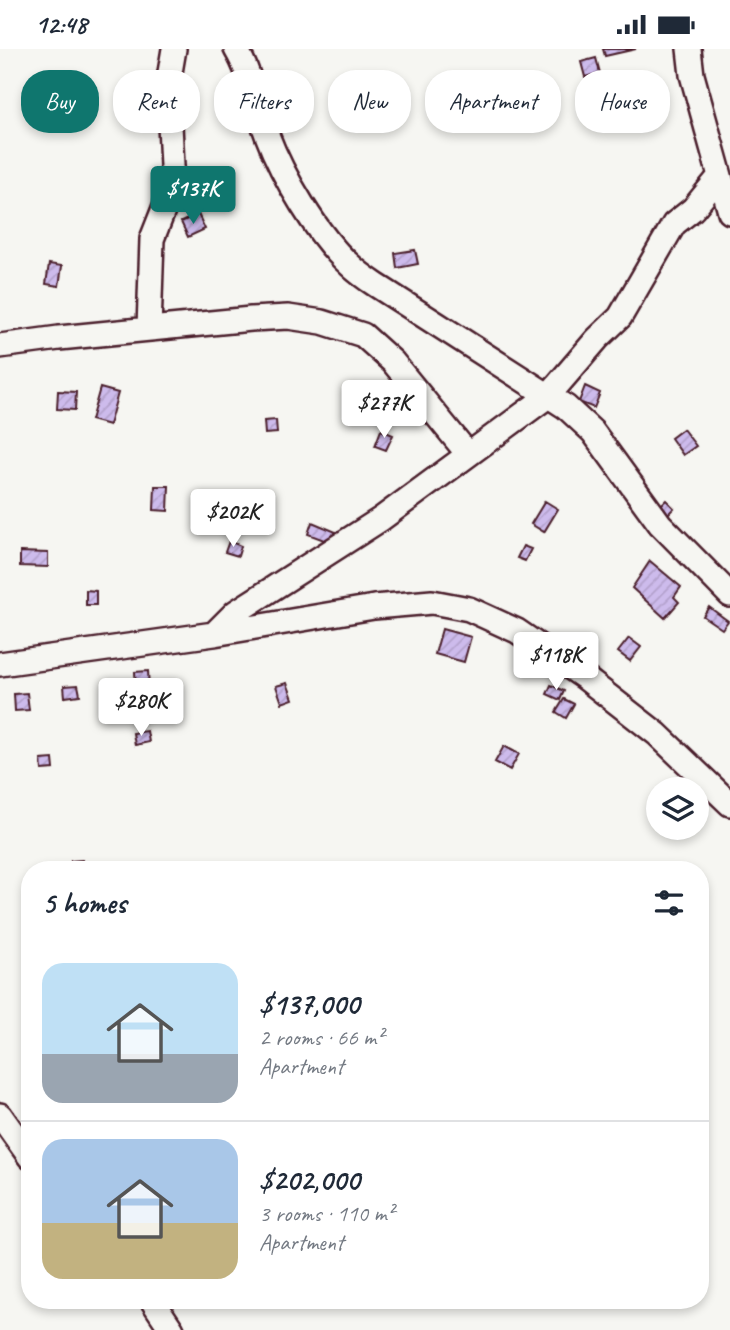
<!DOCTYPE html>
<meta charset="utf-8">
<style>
:root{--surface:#fff;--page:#f6f6f7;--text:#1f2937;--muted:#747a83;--line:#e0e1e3;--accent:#0f766e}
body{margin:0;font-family:Caveat,sans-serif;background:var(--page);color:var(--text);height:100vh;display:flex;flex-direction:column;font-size:26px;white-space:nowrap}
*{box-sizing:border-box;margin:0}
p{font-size:23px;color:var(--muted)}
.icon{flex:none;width:38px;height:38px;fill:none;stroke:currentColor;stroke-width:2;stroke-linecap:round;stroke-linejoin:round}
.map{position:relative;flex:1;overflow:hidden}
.sheet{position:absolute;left:21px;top:812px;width:688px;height:448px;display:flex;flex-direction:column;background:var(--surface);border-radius:28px;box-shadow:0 4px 10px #0003}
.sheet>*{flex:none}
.top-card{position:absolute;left:21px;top:21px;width:690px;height:63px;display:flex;gap:14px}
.fabs{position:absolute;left:646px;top:728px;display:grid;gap:14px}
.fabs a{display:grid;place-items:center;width:63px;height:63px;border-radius:50%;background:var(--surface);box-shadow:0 4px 10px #0003;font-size:35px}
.price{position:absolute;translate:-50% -60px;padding:0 16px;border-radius:7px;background:#fff;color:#222;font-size:23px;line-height:46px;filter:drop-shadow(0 2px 4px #0008)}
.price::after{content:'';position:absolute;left:50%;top:42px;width:21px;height:16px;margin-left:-10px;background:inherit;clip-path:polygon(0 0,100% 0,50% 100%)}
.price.current{background:var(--accent);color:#fff}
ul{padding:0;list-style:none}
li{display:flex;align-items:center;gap:21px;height:175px;padding:0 21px}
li+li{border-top:2px solid var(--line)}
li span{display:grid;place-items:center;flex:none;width:196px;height:140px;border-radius:21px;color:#555}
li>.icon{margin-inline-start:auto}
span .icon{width:84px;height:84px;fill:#fffc;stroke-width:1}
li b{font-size:30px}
h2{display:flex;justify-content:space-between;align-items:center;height:84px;padding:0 21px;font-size:30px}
.chip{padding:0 24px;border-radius:28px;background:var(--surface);box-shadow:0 4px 10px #0003;font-size:24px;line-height:63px}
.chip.current{background:var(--accent);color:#fff}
.status{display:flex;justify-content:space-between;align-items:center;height:49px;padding:0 35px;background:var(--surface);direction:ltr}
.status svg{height:19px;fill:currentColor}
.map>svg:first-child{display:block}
</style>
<div class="status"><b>12:48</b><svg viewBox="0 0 49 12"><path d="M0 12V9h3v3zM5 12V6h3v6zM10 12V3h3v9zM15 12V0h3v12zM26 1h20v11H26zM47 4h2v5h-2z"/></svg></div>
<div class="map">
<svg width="730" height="1281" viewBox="0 0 730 1281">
<defs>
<pattern id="building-hatch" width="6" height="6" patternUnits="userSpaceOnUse" patternTransform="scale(1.75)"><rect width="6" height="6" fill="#cdbbec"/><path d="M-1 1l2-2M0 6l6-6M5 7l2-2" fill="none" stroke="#b2a0cb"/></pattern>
</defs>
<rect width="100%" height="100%" fill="#f6f6f2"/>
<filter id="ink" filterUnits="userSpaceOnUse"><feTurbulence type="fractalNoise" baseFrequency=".0143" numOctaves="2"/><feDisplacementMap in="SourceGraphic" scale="14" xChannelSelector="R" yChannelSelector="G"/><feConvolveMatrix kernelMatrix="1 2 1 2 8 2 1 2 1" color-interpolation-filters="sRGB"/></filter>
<g filter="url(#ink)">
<path fill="url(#building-hatch)" stroke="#4a1f2b" stroke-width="2" d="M 603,0 L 636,0 L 605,7 Z
M 596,9 L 600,24 L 585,28 L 581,13 Z
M 543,50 L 543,60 L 531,60 L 531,51 Z
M 198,165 L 205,180 L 188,188 L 181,173 Z
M 415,201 L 418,215 L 397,219 L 395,204 Z
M 49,215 L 62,217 L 59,237 L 46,235 Z
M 585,337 L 600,344 L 594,359 L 579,353 Z
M 100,339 L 118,344 L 109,376 L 91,371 Z
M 58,342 L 76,343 L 75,361 L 57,360 Z
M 276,371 L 277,384 L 265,385 L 264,372 Z
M 683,380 L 696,397 L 683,406 L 671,389 Z
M 381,381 L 393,386 L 386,401 L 375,397 Z
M 155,437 L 169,437 L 168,462 L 154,461 Z
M 666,451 L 674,459 L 666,467 L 658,459 Z
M 545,452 L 558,460 L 544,483 L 531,475 Z
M 312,473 L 336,483 L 332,494 L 308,485 Z
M 229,492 L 241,497 L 238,507 L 225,503 Z
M 523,497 L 531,500 L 525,512 L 517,509 Z
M 20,503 L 48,504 L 48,518 L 20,517 Z
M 650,512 L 681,538 L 674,548 L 679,553 L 665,569 L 632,539 Z
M 86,541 L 96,542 L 96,556 L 86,556 Z
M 709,558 L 728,572 L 722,580 L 703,567 Z
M 442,580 L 471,588 L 464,613 L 435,605 Z
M 629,589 L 641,598 L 630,612 L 618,603 Z
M 148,622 L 149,638 L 136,639 L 135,623 Z
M 287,634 L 293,650 L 282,654 L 276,637 Z
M 78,636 L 80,646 L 65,648 L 64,637 Z
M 551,636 L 564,642 L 560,651 L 547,645 Z
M 27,644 L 29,661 L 15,662 L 14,645 Z
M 564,650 L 574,655 L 566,669 L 556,663 Z
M 147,682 L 149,693 L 135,696 L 133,684 Z
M 504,697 L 519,705 L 510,721 L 495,713 Z
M 53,710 L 54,720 L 42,721 L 41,711 Z
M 82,811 L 83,821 L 72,821 L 71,812 Z"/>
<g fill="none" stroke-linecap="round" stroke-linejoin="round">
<defs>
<path id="street" d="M 236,0 C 252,27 256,57 267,86 C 282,126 318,188 350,216 C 358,224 367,230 376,236 L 566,358 L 593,383 L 660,475 L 730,546
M 689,0 L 692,26 L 730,163
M 149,280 L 152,190 L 173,137 L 168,35 L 174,0
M 0,297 L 59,289 L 251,270 L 288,268 L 322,273 L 363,286 L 393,313 L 468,405
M 214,585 L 236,563 L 381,470 L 548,347 L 597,290 L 620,268 L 674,175 L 693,160 L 720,127
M 0,615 L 214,585 L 374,558 L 432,553 L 469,560 L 517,582 L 584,628 L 657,685 L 730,755
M 0,1066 L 30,1108
M 152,1251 L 172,1281"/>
</defs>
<use href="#street" stroke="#4a1f2b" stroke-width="28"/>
<use href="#street" stroke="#f6f6f2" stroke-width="23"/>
</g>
</g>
</svg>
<div class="fabs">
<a><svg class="icon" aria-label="layers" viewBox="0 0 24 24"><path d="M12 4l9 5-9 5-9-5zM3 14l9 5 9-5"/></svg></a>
</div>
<b class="price current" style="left:193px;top:177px">$137K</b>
<b class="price" style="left:384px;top:391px">$277K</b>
<b class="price" style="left:233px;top:500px">$202K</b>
<b class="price" style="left:556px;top:643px">$118K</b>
<b class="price" style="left:141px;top:689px">$280K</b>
<div class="top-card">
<a class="chip current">Buy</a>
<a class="chip">Rent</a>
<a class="chip">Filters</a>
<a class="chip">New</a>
<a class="chip">Apartment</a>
<a class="chip">House</a>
</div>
<section class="sheet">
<h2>5 homes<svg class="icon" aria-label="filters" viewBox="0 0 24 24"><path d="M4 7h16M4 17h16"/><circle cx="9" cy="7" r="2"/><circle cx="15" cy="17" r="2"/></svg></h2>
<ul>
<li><span style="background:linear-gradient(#bfe0f5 65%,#9aa5b1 0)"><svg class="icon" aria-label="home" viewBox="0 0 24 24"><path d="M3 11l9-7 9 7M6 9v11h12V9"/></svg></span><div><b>$137,000</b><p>2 rooms · 66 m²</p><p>Apartment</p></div></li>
<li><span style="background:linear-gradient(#a9c7e8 60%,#c2b280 0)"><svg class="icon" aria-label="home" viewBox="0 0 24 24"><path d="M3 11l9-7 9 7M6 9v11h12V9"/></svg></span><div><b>$202,000</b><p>3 rooms · 110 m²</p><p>Apartment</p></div></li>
</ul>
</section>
</div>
